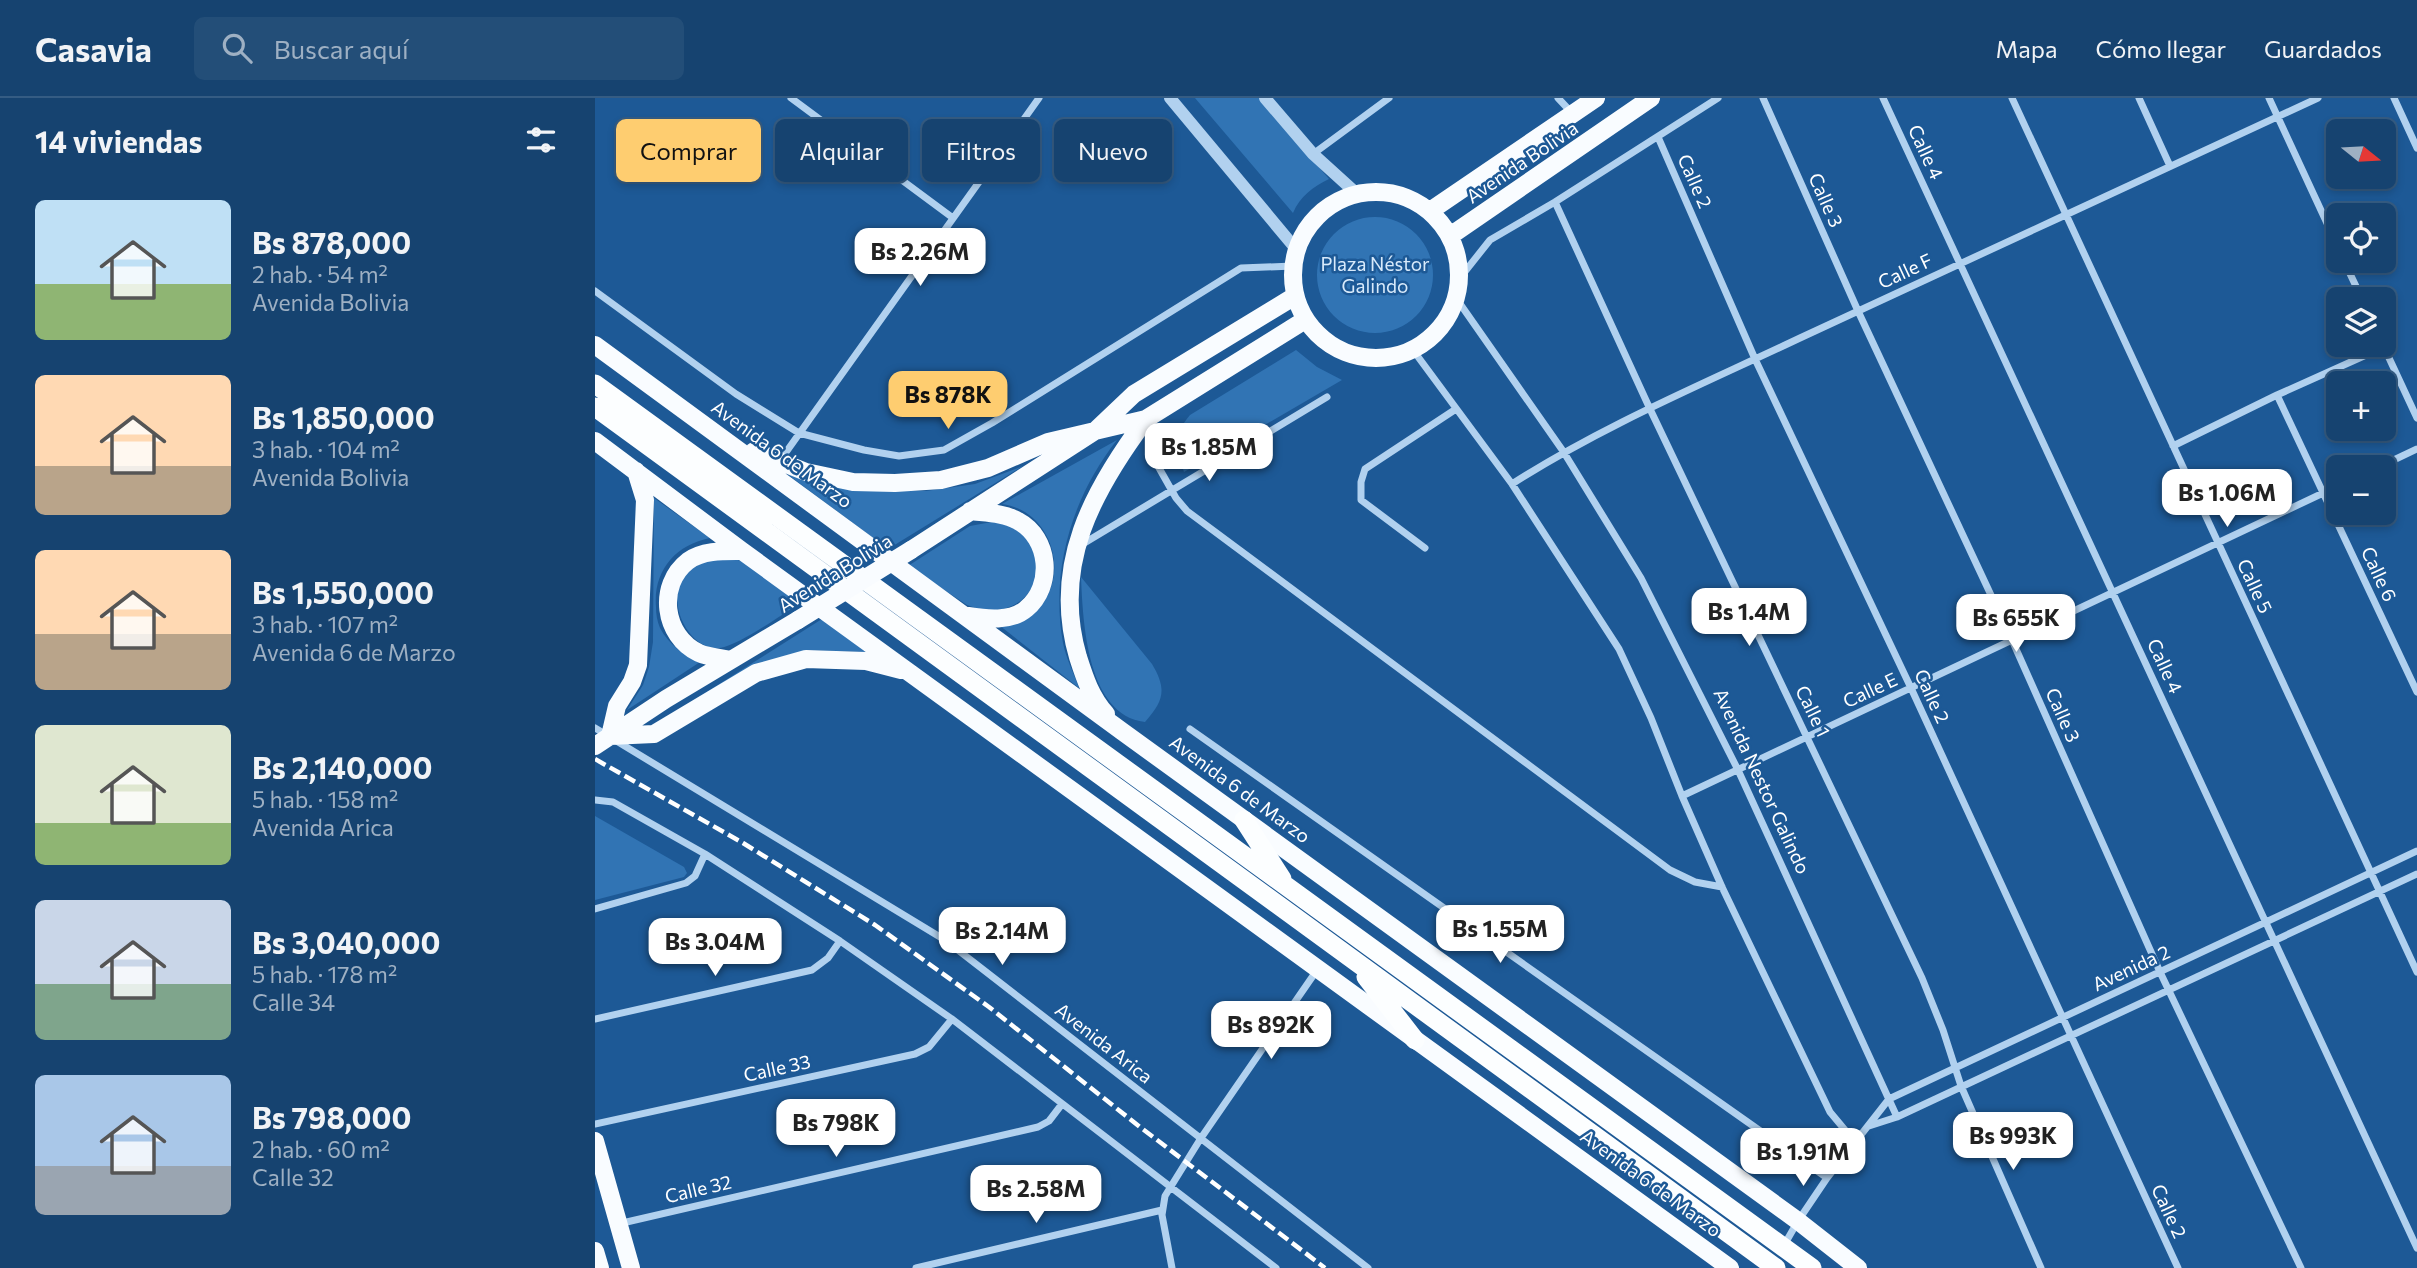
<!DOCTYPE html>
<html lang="es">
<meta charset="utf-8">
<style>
:root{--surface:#164370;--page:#234e78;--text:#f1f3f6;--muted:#9eb0c3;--line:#355c83;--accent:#fecd70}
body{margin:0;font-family:Commissioner,sans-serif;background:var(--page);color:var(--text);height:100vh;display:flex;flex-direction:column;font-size:26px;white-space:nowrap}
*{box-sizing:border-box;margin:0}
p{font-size:23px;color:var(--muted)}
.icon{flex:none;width:38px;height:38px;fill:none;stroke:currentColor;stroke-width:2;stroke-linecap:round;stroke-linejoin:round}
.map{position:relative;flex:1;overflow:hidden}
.drawer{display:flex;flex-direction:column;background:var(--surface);width:595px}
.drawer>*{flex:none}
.top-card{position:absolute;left:21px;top:21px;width:665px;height:63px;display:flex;gap:14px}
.needle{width:46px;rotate:108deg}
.buttons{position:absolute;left:1731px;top:21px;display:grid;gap:14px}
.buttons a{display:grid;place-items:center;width:70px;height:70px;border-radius:10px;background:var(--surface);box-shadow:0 4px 10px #0003,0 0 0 2px var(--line);font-size:35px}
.price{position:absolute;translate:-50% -60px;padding:0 16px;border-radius:14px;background:#fff;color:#222;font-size:23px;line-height:46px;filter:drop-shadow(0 2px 4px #0008)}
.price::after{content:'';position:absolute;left:50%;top:42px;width:21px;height:16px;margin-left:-10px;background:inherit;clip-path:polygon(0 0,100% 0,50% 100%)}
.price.active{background:var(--accent);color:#111}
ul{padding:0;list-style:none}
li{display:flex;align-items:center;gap:21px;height:175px;padding:0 35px}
li span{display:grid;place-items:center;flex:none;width:196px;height:140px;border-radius:10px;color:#555}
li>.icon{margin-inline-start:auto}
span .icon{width:84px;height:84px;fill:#fffc;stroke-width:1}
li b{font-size:30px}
h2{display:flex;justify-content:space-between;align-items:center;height:84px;padding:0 35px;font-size:30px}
.pill{padding:0 24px;border-radius:10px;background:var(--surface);box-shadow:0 4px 10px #0003,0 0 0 2px var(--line);font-size:24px;line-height:63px}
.pill.active{background:var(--accent);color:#111}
header{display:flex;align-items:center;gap:42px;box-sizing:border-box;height:98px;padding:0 35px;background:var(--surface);border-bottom:2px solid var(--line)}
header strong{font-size:33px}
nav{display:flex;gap:38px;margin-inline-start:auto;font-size:24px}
.search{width:490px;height:63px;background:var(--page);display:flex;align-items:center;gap:18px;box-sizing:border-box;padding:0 24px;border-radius:10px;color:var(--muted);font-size:26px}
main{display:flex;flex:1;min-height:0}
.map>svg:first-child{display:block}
</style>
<header>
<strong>Casavia</strong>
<div class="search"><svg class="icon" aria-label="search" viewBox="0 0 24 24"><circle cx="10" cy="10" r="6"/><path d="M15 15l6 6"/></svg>Buscar aquí</div>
<nav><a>Mapa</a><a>Cómo llegar</a><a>Guardados</a></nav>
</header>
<main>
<section class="drawer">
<h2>14 viviendas<svg class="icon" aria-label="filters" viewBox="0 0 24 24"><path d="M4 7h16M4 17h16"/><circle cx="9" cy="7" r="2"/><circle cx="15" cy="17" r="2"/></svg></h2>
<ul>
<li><span style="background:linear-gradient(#bfe0f5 60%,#8fb573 0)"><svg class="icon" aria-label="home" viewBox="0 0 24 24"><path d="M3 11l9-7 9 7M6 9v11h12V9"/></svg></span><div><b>Bs 878,000</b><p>2 hab. · 54 m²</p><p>Avenida Bolivia</p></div></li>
<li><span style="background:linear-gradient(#ffd9b3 65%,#b9a48a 0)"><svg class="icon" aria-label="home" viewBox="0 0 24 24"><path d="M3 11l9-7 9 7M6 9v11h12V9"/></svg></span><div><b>Bs 1,850,000</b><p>3 hab. · 104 m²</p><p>Avenida Bolivia</p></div></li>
<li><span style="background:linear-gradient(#ffd9b3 60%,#b9a48a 0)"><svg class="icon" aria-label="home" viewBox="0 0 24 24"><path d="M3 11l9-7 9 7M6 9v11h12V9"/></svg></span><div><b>Bs 1,550,000</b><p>3 hab. · 107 m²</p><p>Avenida 6 de Marzo</p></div></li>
<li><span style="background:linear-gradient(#dfe7d0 70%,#8fb573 0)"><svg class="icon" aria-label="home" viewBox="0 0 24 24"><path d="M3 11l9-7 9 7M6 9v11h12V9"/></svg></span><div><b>Bs 2,140,000</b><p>5 hab. · 158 m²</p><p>Avenida Arica</p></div></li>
<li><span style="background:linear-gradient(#c9d6e8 60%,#7fa58c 0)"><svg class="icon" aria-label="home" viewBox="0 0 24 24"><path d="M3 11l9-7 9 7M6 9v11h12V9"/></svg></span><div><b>Bs 3,040,000</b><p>5 hab. · 178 m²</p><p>Calle 34</p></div></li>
<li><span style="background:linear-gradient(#a9c7e8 65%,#9aa5b1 0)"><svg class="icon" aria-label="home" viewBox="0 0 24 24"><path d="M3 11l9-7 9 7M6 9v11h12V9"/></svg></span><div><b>Bs 798,000</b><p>2 hab. · 60 m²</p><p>Calle 32</p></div></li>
</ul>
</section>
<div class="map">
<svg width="1822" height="1170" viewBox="0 0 1822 1170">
<rect width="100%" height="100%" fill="#1d5996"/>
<path fill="#3174b4" d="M 600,0 L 665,0 L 734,81 C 718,89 705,98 698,115 Z
M722 177a58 58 0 1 1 116 0a58 58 0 1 1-116 0Z
M 701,252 L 722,269 L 747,282 L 589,374 C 581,352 579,335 595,317 Z
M 522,342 C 477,399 455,472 468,545 C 471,560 479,576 484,590 L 404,527 C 417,523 434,520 444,510 C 476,474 455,412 407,406 Z
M 428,368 L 293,451 L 192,376 L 257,392 L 331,393 L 380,386 Z
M 59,400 L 115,440 C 80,447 58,473 61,509 C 61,516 62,523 65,530 C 73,546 89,557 105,564 L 32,612 L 48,587 L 54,569 L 58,544 Z
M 402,423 C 409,425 418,427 423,430 C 468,462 432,532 372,507 L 313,468 L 375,428 Z
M 118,460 L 140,461 L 157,467 L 205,505 C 186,517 145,547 125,550 C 94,553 72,506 87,481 C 94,470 106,466 118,460 Z
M 486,479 L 557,566 C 572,591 569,603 550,624 C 492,617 488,525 486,479 Z
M 227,521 L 271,554 L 212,552 L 166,565 L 80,614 Z
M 0,718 L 89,769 L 92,775 L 89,779 L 0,802 Z"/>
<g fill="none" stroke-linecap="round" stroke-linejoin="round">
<path stroke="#b1d1ef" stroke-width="7" d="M 196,0 L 358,120
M 963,0 L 977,15
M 1168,0 L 1263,213 L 1417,542 L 1565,874 L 1706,1170
M 1288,0 L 1822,1150
M 1417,0 L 1822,874
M 1544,0 L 1575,68
M 1674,0 L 1743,149
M 1799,0 L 1822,50
M 1063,39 L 1160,261 L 1316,590 L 1583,1170
M 718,56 L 794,0
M 960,104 L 1055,311 L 1327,880 L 1348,932 L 1366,988 L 1446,1170
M 1749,163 L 1767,201
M 864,181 L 895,142 L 960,104 L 1123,0
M 0,193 L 141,296 L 204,335 L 269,352 L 304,358 L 349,352 L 397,325 L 646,170 L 698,168
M 861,200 L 968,353 L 1046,480 L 1143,672 L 1302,1019
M 1788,247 L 1822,320
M 818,252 L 917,386 L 1024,551 L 1056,620 L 1087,698 L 1127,789 L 1235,1014 L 1260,1044
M 1682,297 L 1822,594
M 552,325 L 555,354 L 581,400 L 592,413 L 1075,772 L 1100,784 L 1127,789
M 1578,348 L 1682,297 L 1789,249
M 184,364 L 444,0
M 1784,369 L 1822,351
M 917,386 C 1007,328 1108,286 1205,240 C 1377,159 1551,81 1723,0
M 486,447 L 732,299
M 830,450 L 766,402 L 766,384 L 770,371 L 861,311
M 0,630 L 350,842 L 773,1170
M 595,631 L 1232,1080
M 1087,698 L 1743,388
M 0,702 L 18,704 L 110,756 L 245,843 L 357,921 L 681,1170
M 0,811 L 91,785 L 100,778 L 110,756
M 0,921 L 217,872 L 233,860 L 245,843
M 0,1026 L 320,956 L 334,949 L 357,921
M 1274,1028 L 1302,1019 L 1822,776
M 23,1126 L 443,1029 L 454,1023 L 467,1006
M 1188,1149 L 1203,1123 L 1232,1080 L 1294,1001 L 1822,753
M 321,1170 L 567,1112
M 577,1170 L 567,1117 L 570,1098 L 606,1040 L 722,872"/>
<path stroke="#b1d1ef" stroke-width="12" d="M 575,0 L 701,151
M 670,0 L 718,56 L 761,95"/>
<path stroke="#f9fcff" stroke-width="18" d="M698 177a83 83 0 1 1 166 0a83 83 0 1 1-166 0Z
M 835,113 L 1001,0
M 855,138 L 1056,0
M 0,247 L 528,634 L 1203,1123 L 1263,1170
M 0,343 L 147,453 L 1135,1170
M 159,353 L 211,374 L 258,384 L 300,385 L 346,382 L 393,370 L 453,344 L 551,321 L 710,222
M 316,452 L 500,333 L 539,296 L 700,198
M 373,518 C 391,521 416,524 431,511 C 459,488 455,440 423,423 C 409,415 391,415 375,413
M 136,562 C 126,560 113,559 104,555 C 68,538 62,487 93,463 C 108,452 130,453 147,453
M 511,616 C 496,599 490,581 483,559 C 456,467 498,392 551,321
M 15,638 L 59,636 L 161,575 L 211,561 L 271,563 L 306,572
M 15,638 L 22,608 L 37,584 L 43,567 L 50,402 L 41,373
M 0,648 L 71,601 L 203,522
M 0,1043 L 36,1170
M 0,1153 L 5,1170"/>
<path stroke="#fcfeff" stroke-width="19" d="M 0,286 L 1217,1170
M 0,309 L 1181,1170
M 649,722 L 687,781
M 771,879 L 820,942"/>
<path stroke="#fff" stroke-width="4.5" stroke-dasharray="12 5" stroke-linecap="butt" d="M 0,661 L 148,745 L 280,827 L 394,909 L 545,1029 L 730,1170"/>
<path stroke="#f9fcff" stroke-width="18" d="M 203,522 L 316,452"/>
</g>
<g text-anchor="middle" stroke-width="5" stroke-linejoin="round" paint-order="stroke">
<g font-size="19" fill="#fff" stroke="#1d5996">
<text transform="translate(1331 54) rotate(65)" y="7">Calle 4</text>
<text transform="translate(927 64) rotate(-34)" y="7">Avenida Bolivia</text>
<text transform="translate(1100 83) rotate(66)" y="7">Calle 2</text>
<text transform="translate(1231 102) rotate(66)" y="7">Calle 3</text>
<text transform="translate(1310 173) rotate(-25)" y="7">Calle F</text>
<text transform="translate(187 356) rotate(36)" y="7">Avenida 6 de Marzo</text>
<text transform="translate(240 475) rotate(-32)" y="7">Avenida Bolivia</text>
<text transform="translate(1784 476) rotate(65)" y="7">Calle 6</text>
<text transform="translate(1660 488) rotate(65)" y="7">Calle 5</text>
<text transform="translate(1570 568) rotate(65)" y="7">Calle 4</text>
<text transform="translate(1275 592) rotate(-25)" y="7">Calle E</text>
<text transform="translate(1337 598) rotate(65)" y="7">Calle 2</text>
<text transform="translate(1218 613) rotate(64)" y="7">Calle 1</text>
<text transform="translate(1468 617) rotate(66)" y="7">Calle 3</text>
<text transform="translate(1167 683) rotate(65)" y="7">Avenida Nestor Galindo</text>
<text transform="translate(645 691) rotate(36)" y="7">Avenida 6 de Marzo</text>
<text transform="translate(1536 870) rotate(-25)" y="7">Avenida 2</text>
<text transform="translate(509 945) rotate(38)" y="7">Avenida Arica</text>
<text transform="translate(182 970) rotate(-12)" y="7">Calle 33</text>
<text transform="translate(1056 1085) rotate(36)" y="7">Avenida 6 de Marzo</text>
<text transform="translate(103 1091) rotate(-13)" y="7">Calle 32</text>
<text transform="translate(1574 1113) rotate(65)" y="7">Calle 2</text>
</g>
<g font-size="19" fill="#d8eafb" stroke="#1d5996">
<text x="780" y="173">Plaza Néstor<tspan x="780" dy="22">Galindo</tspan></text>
</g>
</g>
</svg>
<div class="buttons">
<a><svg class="needle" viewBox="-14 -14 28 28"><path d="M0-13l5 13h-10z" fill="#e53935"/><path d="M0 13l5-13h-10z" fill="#9eb0c3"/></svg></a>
<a><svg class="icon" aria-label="locate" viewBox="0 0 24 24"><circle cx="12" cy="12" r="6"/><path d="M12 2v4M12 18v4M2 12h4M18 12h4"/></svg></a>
<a><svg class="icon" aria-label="layers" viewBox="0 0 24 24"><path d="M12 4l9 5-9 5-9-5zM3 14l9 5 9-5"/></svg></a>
<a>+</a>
<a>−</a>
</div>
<b class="price" style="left:325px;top:190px">Bs 2.26M</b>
<b class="price active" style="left:353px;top:333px">Bs 878K</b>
<b class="price" style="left:614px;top:385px">Bs 1.85M</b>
<b class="price" style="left:1632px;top:431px">Bs 1.06M</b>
<b class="price" style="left:1154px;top:550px">Bs 1.4M</b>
<b class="price" style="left:1421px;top:556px">Bs 655K</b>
<b class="price" style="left:905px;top:867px">Bs 1.55M</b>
<b class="price" style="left:407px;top:869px">Bs 2.14M</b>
<b class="price" style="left:120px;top:880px">Bs 3.04M</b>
<b class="price" style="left:676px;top:963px">Bs 892K</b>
<b class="price" style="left:241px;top:1061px">Bs 798K</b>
<b class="price" style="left:1418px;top:1074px">Bs 993K</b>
<b class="price" style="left:1208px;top:1090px">Bs 1.91M</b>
<b class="price" style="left:441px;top:1127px">Bs 2.58M</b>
<div class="top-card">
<a class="pill active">Comprar</a>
<a class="pill">Alquilar</a>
<a class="pill">Filtros</a>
<a class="pill">Nuevo</a>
</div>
</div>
</main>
